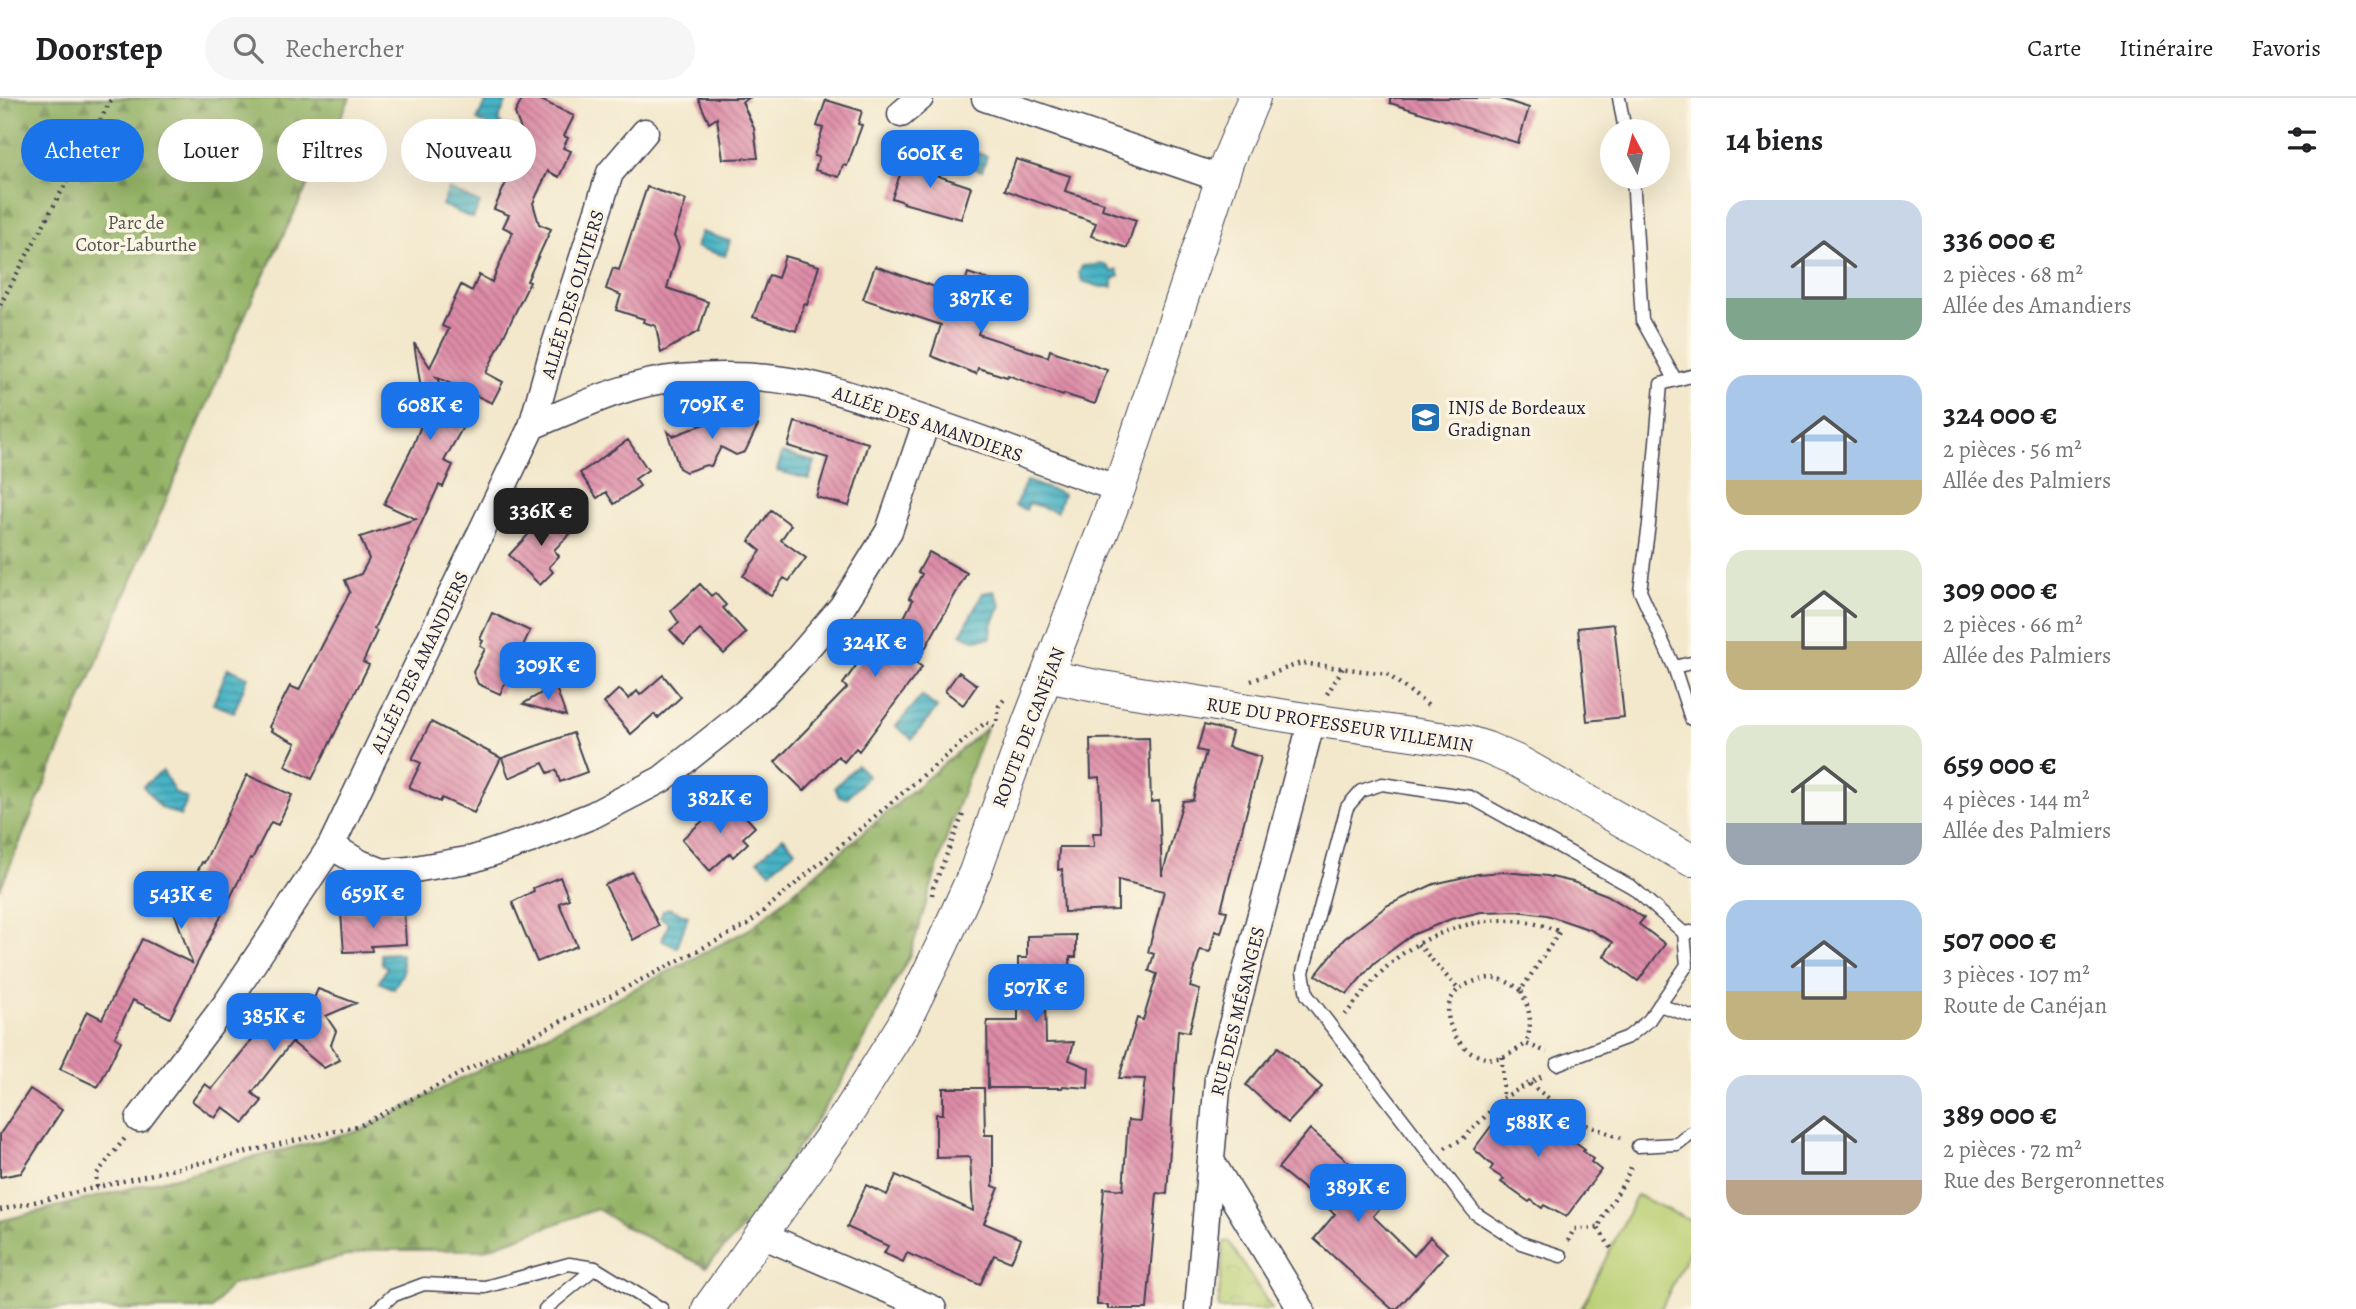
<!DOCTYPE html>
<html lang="fr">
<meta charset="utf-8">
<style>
:root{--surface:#fff;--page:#f6f6f6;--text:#202124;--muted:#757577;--line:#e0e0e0;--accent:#1a73e8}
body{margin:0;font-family:Alegreya,serif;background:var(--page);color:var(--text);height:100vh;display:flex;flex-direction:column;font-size:26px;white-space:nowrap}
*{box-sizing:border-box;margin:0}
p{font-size:23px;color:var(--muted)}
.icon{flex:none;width:38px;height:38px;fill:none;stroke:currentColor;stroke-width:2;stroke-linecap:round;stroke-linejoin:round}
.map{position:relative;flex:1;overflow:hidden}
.details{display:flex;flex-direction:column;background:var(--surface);width:665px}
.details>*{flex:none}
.top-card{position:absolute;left:21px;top:21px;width:665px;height:63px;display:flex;gap:14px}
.needle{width:46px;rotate:353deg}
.controls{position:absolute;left:1600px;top:21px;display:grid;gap:14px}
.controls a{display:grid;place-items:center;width:70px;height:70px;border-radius:50%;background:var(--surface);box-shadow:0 7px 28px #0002;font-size:35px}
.price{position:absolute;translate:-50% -60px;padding:0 16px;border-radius:14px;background:var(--accent);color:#fff;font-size:23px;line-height:46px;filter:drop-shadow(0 2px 4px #0008)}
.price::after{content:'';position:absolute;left:50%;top:42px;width:21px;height:16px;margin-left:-10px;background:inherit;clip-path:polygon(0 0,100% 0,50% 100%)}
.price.current{background:#222;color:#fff}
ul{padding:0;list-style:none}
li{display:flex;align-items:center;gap:21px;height:175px;padding:0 35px}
li span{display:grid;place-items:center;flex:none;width:196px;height:140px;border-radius:21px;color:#555}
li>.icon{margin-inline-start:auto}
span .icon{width:84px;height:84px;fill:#fffc;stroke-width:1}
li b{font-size:30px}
h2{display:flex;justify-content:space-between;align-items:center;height:84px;padding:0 35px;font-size:30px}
.pill{padding:0 24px;border-radius:32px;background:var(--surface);box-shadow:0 7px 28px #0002;font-size:24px;line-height:63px}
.pill.current{background:var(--accent);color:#fff}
header{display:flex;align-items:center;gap:42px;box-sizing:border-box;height:98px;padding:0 35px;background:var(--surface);border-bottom:2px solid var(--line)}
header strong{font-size:33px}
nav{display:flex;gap:38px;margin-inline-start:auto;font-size:24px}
.search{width:490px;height:63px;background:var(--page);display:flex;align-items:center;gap:18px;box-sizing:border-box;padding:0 24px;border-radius:38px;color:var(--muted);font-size:26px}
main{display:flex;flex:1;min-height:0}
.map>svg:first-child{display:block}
</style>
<header>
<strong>Doorstep</strong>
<div class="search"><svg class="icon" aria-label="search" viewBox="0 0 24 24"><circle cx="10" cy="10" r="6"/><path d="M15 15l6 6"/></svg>Rechercher</div>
<nav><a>Carte</a><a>Itinéraire</a><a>Favoris</a></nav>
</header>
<main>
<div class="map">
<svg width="1691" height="1211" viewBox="0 0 1691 1211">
<defs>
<pattern id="forest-firs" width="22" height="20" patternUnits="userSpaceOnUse" patternTransform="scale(1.75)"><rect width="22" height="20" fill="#93b265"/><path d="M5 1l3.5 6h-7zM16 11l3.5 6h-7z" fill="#789054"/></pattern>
<pattern id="park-crowns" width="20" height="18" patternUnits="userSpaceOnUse" patternTransform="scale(1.75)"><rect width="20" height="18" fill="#bacf73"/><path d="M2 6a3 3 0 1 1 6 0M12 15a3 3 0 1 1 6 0" fill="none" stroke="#a0b164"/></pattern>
<pattern id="water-rules" width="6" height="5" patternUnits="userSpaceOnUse" patternTransform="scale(1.75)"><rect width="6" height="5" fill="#47b3c4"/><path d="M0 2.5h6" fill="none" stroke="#3b91a0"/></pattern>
<pattern id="building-back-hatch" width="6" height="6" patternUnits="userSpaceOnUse" patternTransform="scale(1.75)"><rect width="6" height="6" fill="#de8ca7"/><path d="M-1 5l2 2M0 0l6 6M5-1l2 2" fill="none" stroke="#b47289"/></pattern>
</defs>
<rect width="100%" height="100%" fill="#fcf5e5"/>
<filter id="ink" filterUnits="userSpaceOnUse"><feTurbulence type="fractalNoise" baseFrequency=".0143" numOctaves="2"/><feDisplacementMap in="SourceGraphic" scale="14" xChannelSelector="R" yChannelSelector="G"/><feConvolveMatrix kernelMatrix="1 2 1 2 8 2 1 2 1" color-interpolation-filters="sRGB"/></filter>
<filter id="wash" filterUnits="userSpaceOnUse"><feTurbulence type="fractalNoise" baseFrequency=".00686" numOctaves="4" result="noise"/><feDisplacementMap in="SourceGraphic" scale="28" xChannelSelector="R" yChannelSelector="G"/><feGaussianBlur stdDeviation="1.57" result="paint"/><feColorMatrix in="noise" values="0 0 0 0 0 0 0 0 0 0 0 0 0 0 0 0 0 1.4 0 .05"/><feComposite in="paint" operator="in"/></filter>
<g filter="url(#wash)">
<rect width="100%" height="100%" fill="#f3e8cc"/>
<path fill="#bacf73" stroke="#6e7857" stroke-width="2" d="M 1637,1097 L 1691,1123 L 1691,1149 L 1661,1211 L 1581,1211 Z"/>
<path fill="url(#forest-firs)" stroke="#5a6a50" stroke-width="2" d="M 0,0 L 350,0 L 249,208 L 0,791 Z
M 986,630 L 950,729 L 910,857 L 841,985 L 746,1127 L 706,1169 L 628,1130 L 597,1111 L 483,1152 L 371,1152 L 230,1187 L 212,1211 L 0,1211 L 0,1123 L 362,1032 L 750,831 Z"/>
<path fill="url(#park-crowns)" stroke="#6e7857" stroke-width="2" d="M 1227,1143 L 1229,1144 L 1272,1211 L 1218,1211 L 1223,1151 L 1224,1144 Z"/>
<path fill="url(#water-rules)" stroke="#346a80" stroke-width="2" d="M 488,0 L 508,0 L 498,23 L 502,27 L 499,33 L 477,22 Z
M 955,47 L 987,58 L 982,73 L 950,62 Z
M 449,91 L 480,105 L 473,121 L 442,107 Z
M 701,134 L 730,143 L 725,158 L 696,149 Z
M 1105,166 L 1112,174 L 1117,172 L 1119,178 L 1113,182 L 1113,189 L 1101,189 L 1082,183 L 1079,175 L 1082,168 Z
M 782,355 L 815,364 L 809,381 L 777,373 Z
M 1026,383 L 1063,396 L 1057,414 L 1029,405 L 1026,412 L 1015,408 Z
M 994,493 L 1001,507 L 992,527 L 991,540 L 974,542 L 961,536 L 983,495 Z
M 228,570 L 248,579 L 234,614 L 213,606 Z
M 922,598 L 937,610 L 912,641 L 896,628 Z
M 857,667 L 868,678 L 847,700 L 839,699 L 835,689 Z
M 163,673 L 175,695 L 188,701 L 180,718 L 160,709 L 143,688 Z
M 783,739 L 795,752 L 770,774 L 758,762 Z
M 668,810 L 688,818 L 677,850 L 662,842 L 669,825 L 660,820 L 663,813 Z
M 401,855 L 403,874 L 394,891 L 379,884 L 387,870 L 382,866 L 381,856 Z"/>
<g id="blocks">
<path fill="url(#building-back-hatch)" d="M 523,0 L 537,0 L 574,18 L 564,38 L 568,40 L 563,50 L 571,53 L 559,79 L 548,73 L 533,105 L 539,126 L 551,131 L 527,183 L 530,184 L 486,275 L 503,284 L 492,305 L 436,279 L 464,327 L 444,363 L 453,367 L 443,389 L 439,387 L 409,452 L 410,453 L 374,531 L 377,533 L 363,564 L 369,567 L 312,681 L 285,668 L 296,645 L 271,633 L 272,631 L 269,629 L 290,588 L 299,592 L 350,494 L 345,482 L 361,476 L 369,461 L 360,439 L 416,421 L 384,406 L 413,348 L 425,317 L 414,245 L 430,269 L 449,231 L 442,228 L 461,187 L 472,193 L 479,177 L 492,184 L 513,134 L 503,129 L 509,117 L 494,111 L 525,43 L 515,15 Z
M 698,0 L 749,0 L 742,4 L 754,30 L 758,60 L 723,61 L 717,20 L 709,25 Z
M 1390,0 L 1498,0 L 1529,10 L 1518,45 L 1390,5 Z
M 826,2 L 862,13 L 858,26 L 862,27 L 847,68 L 843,67 L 839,79 L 815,72 L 819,59 L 814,58 L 823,30 L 817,28 Z
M 906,59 L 932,67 L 929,75 L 971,89 L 961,121 L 903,105 L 904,104 L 892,100 Z
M 1016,61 L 1070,78 L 1065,93 L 1104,105 L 1102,111 L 1136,122 L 1127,150 L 1091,138 L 1096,125 L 1005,92 Z
M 647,89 L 686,102 L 674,138 L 679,149 L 667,190 L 708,204 L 699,233 L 661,255 L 656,228 L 643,224 L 644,221 L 616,212 L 621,197 L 606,191 L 613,170 L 619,172 Z
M 785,158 L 819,168 L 807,207 L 804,206 L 796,233 L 753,219 L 769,177 L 778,180 Z
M 875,168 L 961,198 L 968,175 L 995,184 L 978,236 L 1048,259 L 1050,252 L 1107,272 L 1095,306 L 1064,296 L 1063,298 L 1008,277 L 1007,279 L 978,270 L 976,276 L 931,258 L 941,227 L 863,201 Z
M 727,312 L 758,327 L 745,354 L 736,357 L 721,349 L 711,368 L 706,367 L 686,374 L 679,370 L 667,333 L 673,338 L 723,319 Z
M 795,324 L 868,345 L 849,408 L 816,399 L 828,360 L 788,348 Z
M 628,342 L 648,372 L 635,381 L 640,388 L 614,406 L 606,394 L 597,400 L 580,375 Z
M 771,412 L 791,427 L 781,442 L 806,460 L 789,483 L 784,480 L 771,498 L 743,478 L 761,453 L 749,443 Z
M 553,415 L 572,434 L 554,452 L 559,458 L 549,469 L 553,474 L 540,487 L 509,457 L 542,422 L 544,424 Z
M 929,454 L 967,475 L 917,565 L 922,569 L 859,653 L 856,650 L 844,664 L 838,658 L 804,693 L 775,664 L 847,590 L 843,586 L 880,534 L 892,543 L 913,502 L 909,500 L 922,476 L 918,474 Z
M 700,486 L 711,498 L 715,495 L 726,507 L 723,510 L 746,535 L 724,556 L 700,532 L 684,547 L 670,532 L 679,525 L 671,513 Z
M 492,515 L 530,533 L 500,596 L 478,586 L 473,574 L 485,551 L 480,548 L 483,543 L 480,541 Z
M 1614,526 L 1624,619 L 1587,623 L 1578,530 Z
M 959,574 L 977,587 L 963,607 L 945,593 Z
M 663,577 L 681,599 L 658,620 L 654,616 L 631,636 L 604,605 L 619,591 L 629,601 L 637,593 L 640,597 Z
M 555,587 L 566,618 L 523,606 Z
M 431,624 L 501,660 L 474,715 L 442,700 L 440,704 L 409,689 L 421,665 L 412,661 Z
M 1204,627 L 1232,634 L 1228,649 L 1261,659 L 1221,812 L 1227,813 L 1221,835 L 1215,833 L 1210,854 L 1200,852 L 1190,889 L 1200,892 L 1189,934 L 1178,932 L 1167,1096 L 1157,1095 L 1147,1211 L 1108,1211 L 1108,1207 L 1097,1207 L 1098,1165 L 1104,1090 L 1123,1092 L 1128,1022 L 1140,1023 L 1145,981 L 1119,980 L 1137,920 L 1143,922 L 1157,876 L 1149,873 L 1154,856 L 1148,854 L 1164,793 L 1118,782 L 1118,812 L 1064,814 L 1062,771 L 1058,772 L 1059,749 L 1094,749 L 1093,735 L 1102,735 L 1100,679 L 1091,680 L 1090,641 L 1149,640 L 1151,704 L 1159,703 L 1162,778 L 1183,703 L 1193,702 L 1197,685 L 1206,654 L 1197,652 Z
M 573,635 L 587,674 L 560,684 L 556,672 L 548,675 L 543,665 L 509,680 L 502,660 Z
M 247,677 L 292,697 L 278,727 L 271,724 L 252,761 L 250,760 L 170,920 L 133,902 L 115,939 L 121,943 L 98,989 L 60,971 L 87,913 L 102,921 L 142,841 L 192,865 L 174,813 L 184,791 L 188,793 L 202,764 L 204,765 Z
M 729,700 L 755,729 L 743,740 L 748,745 L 733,759 L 730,755 L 710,773 L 682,741 Z
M 632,774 L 659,828 L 633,842 L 605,787 Z
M 1504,774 L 1547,778 L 1573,784 L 1607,797 L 1644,820 L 1639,826 L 1665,846 L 1638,883 L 1604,858 L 1613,844 L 1591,832 L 1547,817 L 1516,813 L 1481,814 L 1451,821 L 1412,837 L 1374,865 L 1347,896 L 1316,877 L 1344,841 L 1388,807 L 1434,786 L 1478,776 Z
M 560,779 L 569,801 L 559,805 L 577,848 L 537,864 L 512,804 L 534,793 L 533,790 Z
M 391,811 L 391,814 L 404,813 L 406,846 L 371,848 L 372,853 L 344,854 L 341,815 L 370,814 L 370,812 Z
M 1076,837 L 1076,859 L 1070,859 L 1071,900 L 1045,901 L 1046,945 L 1074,944 L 1069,962 L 1089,970 L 1088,990 L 1063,988 L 1062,990 L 988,990 L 987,923 L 1018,923 L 1018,860 L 1027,860 L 1027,838 Z
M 318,891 L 356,905 L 326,918 L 336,933 L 331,947 L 340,962 L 324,970 L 292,944 L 252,995 L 262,1003 L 244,1025 L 223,1009 L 215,1020 L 192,1003 L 205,986 L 212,991 L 268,922 L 259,919 L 266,901 L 307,916 Z
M 1278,949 L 1322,989 L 1288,1025 L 1246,987 Z
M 943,990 L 984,990 L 985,1037 L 993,1037 L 993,1088 L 999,1090 L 984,1125 L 1021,1141 L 1011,1164 L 994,1157 L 980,1187 L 907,1155 L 903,1164 L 884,1155 L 888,1148 L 847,1129 L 866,1087 L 887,1097 L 896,1077 L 973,1113 L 970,1059 L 936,1060 L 936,1016 L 943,1016 Z
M 30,991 L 62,1012 L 21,1075 L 0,1079 L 0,1036 Z
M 1510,1003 L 1532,1016 L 1534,1013 L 1546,1022 L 1548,1019 L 1576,1039 L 1574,1043 L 1585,1051 L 1583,1053 L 1593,1061 L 1591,1064 L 1601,1072 L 1566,1119 L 1544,1107 L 1542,1110 L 1531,1102 L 1529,1104 L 1501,1084 L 1504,1081 L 1490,1072 L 1493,1068 L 1474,1051 Z
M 1310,1031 L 1355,1070 L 1353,1073 L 1387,1102 L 1373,1118 L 1414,1158 L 1430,1139 L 1447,1155 L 1397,1211 L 1392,1211 L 1314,1141 L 1335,1116 L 1278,1070 Z"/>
</g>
</g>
<g filter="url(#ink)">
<use href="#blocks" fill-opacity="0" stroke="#414051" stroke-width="2"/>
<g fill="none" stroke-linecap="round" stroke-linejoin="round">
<defs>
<path id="service" d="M 1619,0 L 1625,33
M 1633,79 L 1642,222 L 1675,281
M 1691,278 L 1661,286 L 1649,426 L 1640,493 L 1674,569 L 1691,621
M 1674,569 L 1691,565
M 1659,907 L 1691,918
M 1557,966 L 1628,939 L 1649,922 L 1687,867 L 1684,835
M 1638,1048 L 1677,1046 L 1691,1035
M 1561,1158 L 1521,1145 L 1475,1115 L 1307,897 L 1303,874 L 1347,709 L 1361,693 L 1382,686 L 1470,699 L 1632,789 L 1684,835 L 1691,834
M 378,1211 L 392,1198 L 424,1186 L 485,1189 L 569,1166 L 595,1170
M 545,1211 L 595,1170 L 662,1211"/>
<path id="minor" d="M 985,0 L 1222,81
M 901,16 L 920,0
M 532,328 L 553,253 L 610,75 L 645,34
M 331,748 L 360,765 L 383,774 L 409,772 L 473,761 L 530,742 L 593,717 L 662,681 L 746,614 L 794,565 L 842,509 L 889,433 L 927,322
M 139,1021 L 226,906 L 331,748 L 532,328 C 579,309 628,284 679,280 C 717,277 758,277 796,284 C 829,289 861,301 893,311 C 969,335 1044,365 1119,391
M 1211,1063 L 1301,1211
M 762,1137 L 933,1211
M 1198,1211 L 1218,980 L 1312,622"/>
<path id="tertiary" d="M 1047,578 L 1096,588 L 1312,622 L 1468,644 L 1487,650 L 1519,664 L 1691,762
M 708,1211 L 848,1015 L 903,927 L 942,847 L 975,774 L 1029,623 L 1119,391 L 1228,62 L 1254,0"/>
</defs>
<use href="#service" stroke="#414051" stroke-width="15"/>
<use href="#minor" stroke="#414051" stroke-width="29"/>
<use href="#tertiary" stroke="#414051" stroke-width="34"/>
<path stroke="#414051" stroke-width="4.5" stroke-dasharray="2 5" stroke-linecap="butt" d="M 0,207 L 112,0
M 1251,583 L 1301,565 L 1387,576 L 1430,609
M 1327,596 L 1343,570
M 997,623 L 999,608 L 1006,599
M 932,797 L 933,790 L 964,714
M 1418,846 L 1458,891
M 1521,892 C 1503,880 1492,876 1470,885 C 1423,903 1460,971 1502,959 C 1510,957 1519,950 1526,946
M 1345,917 C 1360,899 1374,880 1392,864 C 1425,835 1485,815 1528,824 C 1539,826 1549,830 1560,833 L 1521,892 C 1530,913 1533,923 1526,946 L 1547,954
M 1502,959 L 1503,1000
M 1530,986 L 1581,1025 L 1621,1040
M 1445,1050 L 1463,1041 L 1503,1000 L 1544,977
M 97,1089 L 96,1077 L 126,1039
M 0,1112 L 361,1027 L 747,827 L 986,624 L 997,630
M 1568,1143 L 1574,1131 L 1598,1130
M 1611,1150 L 1598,1130 C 1608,1107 1624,1089 1632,1066"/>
<use href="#service" stroke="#fff" stroke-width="12"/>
<use href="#minor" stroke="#fff" stroke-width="26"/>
<use href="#tertiary" stroke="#fff" stroke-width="32"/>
</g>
</g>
<defs>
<symbol id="school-square" viewBox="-11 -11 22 22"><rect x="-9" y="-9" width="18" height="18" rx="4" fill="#1f6fb2" stroke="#fcf5e5"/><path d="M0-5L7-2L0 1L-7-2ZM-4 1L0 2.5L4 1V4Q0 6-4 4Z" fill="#fff"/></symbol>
</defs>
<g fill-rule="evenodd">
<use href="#school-square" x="1408" y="302" width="35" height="35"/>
</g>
<g text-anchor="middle" stroke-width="7" stroke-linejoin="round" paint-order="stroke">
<g font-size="19" fill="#50564c" stroke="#fcf5e5">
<text x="136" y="131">Parc de<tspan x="136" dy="22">Cotor-Laburthe</tspan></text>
</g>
<g font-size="19" fill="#22223b" stroke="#fcf5e5">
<text transform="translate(572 196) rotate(-73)" y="7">ALLÉE DES OLIVIERS</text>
<text transform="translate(928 325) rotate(19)" y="7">ALLÉE DES AMANDIERS</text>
<text transform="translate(419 564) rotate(-64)" y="7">ALLÉE DES AMANDIERS</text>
<text transform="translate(1340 626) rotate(9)" y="7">RUE DU PROFESSEUR VILLEMIN</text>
<text transform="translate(1028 629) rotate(-69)" y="7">ROUTE DE CANÉJAN</text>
<text transform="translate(1237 913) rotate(-76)" y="7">RUE DES MÉSANGES</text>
</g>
<g font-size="19" fill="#22223b" stroke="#fcf5e5" text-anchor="start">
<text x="1448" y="316">INJS de Bordeaux<tspan x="1448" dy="22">Gradignan</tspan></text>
</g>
</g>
</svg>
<div class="controls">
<a><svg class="needle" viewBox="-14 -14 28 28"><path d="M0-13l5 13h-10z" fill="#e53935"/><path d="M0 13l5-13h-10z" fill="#757577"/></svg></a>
</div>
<b class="price" style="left:930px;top:92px">600K €</b>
<b class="price" style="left:981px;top:237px">387K €</b>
<b class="price" style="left:712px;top:343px">709K €</b>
<b class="price" style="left:430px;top:344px">608K €</b>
<b class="price current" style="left:541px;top:450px">336K €</b>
<b class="price" style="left:875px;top:581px">324K €</b>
<b class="price" style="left:548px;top:604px">309K €</b>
<b class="price" style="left:720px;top:737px">382K €</b>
<b class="price" style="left:373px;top:832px">659K €</b>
<b class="price" style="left:181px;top:833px">543K €</b>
<b class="price" style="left:1036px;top:926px">507K €</b>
<b class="price" style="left:274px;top:955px">385K €</b>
<b class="price" style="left:1538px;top:1061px">588K €</b>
<b class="price" style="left:1358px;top:1126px">389K €</b>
<div class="top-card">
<a class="pill current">Acheter</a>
<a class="pill">Louer</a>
<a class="pill">Filtres</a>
<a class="pill">Nouveau</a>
</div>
</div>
<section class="details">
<h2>14 biens<svg class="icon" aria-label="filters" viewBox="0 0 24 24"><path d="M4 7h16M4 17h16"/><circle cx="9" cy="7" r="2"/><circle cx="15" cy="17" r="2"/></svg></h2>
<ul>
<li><span style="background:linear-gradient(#c9d6e8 70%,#7fa58c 0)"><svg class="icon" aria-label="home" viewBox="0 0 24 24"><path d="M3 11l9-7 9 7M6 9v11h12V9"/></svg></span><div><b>336 000 €</b><p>2 pièces · 68 m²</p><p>Allée des Amandiers</p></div></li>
<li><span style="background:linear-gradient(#a9c7e8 75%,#c2b280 0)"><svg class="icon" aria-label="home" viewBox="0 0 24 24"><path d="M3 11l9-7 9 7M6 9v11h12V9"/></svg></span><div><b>324 000 €</b><p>2 pièces · 56 m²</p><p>Allée des Palmiers</p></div></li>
<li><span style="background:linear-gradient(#dfe7d0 65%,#c2b280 0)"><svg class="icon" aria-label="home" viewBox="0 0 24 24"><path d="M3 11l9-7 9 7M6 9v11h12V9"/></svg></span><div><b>309 000 €</b><p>2 pièces · 66 m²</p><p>Allée des Palmiers</p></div></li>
<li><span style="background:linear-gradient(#dfe7d0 70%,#9aa5b1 0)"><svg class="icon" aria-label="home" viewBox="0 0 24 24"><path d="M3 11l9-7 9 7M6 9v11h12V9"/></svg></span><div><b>659 000 €</b><p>4 pièces · 144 m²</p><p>Allée des Palmiers</p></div></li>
<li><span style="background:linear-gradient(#a9c7e8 65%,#c2b280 0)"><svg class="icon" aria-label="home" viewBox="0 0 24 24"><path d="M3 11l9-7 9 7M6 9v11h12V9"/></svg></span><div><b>507 000 €</b><p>3 pièces · 107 m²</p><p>Route de Canéjan</p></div></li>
<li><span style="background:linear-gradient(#c9d6e8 75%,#b9a48a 0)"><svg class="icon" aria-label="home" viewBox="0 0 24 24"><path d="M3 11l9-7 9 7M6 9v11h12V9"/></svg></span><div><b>389 000 €</b><p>2 pièces · 72 m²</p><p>Rue des Bergeronnettes</p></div></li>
</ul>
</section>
</main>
